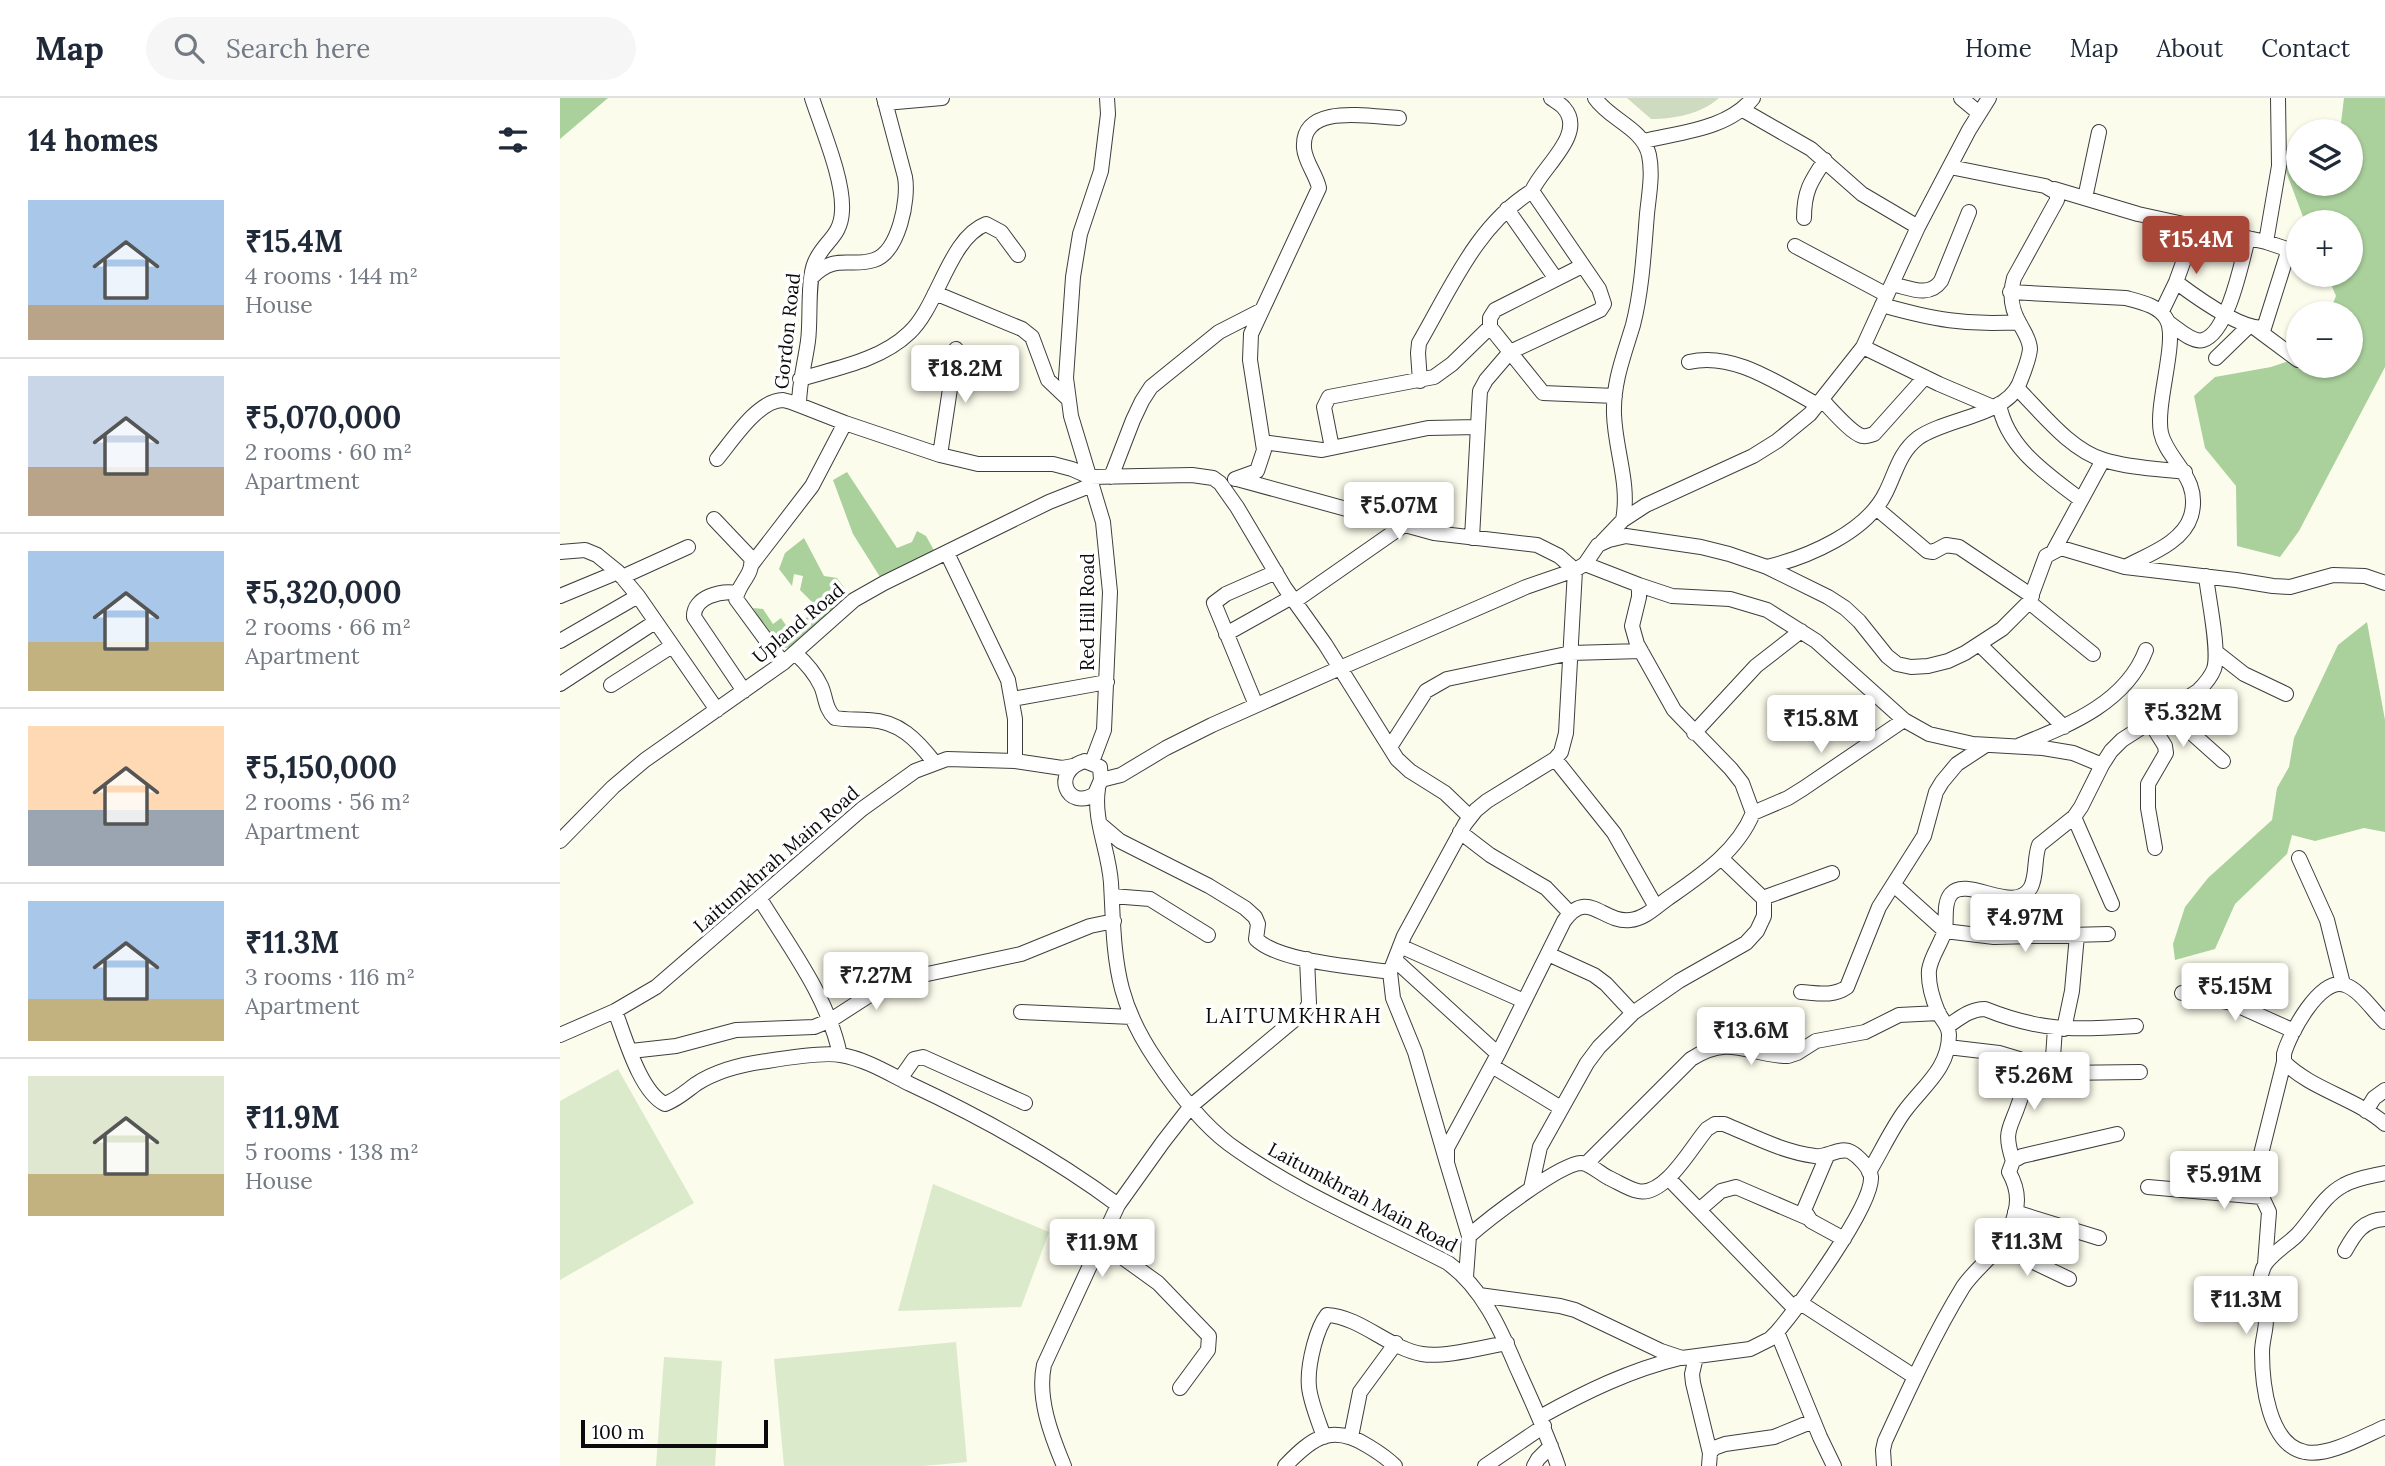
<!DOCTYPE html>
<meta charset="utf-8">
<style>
:root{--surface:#fff;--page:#f6f6f7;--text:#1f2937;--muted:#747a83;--line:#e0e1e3;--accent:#a84637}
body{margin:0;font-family:Lora,serif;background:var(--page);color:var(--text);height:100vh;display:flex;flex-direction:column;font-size:26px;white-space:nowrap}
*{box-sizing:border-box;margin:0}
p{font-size:23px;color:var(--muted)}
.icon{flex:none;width:38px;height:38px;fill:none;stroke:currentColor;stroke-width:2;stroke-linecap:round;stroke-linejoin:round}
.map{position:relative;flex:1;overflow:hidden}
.sheet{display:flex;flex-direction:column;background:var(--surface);width:560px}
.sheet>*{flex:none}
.controls{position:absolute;left:1726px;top:21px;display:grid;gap:14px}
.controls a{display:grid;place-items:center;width:77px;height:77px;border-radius:50%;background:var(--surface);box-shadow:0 2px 5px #0004;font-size:35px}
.scale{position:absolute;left:21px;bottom:18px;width:187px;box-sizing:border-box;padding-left:7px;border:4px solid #0b0b0b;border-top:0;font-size:19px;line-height:24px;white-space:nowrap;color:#0b0b0b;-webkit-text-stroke:5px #fff;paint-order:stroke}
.price{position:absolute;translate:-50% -60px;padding:0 16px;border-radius:7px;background:#fff;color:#222;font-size:23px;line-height:46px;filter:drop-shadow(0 2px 4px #0008)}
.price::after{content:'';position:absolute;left:50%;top:42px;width:21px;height:16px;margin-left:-10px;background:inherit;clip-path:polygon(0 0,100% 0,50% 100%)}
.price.selected{background:var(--accent);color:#fff}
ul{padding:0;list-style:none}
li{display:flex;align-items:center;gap:21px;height:175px;padding:0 28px}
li+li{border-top:2px solid var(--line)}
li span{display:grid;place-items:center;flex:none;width:196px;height:140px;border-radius:0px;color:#555}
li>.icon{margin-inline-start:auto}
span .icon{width:84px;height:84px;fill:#fffc;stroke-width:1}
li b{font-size:30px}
h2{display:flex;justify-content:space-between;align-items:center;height:84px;padding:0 28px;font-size:30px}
header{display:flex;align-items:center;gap:42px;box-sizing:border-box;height:98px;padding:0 35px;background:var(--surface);border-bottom:2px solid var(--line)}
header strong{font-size:33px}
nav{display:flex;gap:38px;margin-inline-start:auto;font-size:24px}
.search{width:490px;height:63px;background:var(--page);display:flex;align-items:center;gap:18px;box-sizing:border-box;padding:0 24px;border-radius:38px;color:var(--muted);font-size:26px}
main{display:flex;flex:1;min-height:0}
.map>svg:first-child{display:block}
</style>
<header>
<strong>Map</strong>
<div class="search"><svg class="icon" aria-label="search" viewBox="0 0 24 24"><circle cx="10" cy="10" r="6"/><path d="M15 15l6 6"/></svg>Search here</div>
<nav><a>Home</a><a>Map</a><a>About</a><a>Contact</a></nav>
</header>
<main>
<section class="sheet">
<h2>14 homes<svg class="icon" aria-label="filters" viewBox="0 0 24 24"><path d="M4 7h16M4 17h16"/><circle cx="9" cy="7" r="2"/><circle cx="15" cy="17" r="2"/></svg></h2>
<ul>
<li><span style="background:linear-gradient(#a9c7e8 75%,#b9a48a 0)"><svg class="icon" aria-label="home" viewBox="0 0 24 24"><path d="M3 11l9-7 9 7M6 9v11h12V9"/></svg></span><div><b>₹15.4M</b><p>4 rooms · 144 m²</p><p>House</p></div></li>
<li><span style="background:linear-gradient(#c9d6e8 65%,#b9a48a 0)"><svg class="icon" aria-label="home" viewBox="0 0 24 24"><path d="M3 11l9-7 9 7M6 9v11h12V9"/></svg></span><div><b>₹5,070,000</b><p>2 rooms · 60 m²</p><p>Apartment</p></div></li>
<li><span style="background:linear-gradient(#a9c7e8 65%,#c2b280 0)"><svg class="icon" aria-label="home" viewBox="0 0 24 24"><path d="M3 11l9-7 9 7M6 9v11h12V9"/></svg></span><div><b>₹5,320,000</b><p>2 rooms · 66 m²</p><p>Apartment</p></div></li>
<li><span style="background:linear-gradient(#ffd9b3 60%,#9aa5b1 0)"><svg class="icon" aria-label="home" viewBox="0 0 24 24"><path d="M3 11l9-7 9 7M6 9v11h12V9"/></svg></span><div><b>₹5,150,000</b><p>2 rooms · 56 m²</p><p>Apartment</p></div></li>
<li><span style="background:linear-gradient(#a9c7e8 70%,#c2b280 0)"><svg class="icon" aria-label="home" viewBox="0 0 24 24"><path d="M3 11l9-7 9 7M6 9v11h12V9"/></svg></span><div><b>₹11.3M</b><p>3 rooms · 116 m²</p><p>Apartment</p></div></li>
<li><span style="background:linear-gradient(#dfe7d0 70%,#c2b280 0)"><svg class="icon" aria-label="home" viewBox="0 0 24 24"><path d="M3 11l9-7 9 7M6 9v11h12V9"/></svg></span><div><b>₹11.9M</b><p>5 rooms · 138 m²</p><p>House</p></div></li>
</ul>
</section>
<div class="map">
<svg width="1825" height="1368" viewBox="0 0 1825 1368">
<rect width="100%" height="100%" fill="#fcfcec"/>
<path fill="#aad09c" d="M 0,0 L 48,0 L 0,41 Z
M 1784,0 L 1825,0 L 1825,269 L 1739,433 L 1720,459 L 1677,448 L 1676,388 L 1645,350 L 1634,298 L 1655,279 L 1711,269 L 1738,260 L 1738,268 L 1790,268 L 1790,215 L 1769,215 L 1776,198 L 1767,177 L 1790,177 L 1790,124 L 1745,124 L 1719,55 L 1738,46 L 1738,86 L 1790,86 L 1790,33 L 1780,33 Z
M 287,374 L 337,450 L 352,444 L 357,433 L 366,438 L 375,454 L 348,469 L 320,479 L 293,436 L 273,382 Z
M 244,440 L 264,478 L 277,480 L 290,497 L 236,549 L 224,550 L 207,532 L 193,510 L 203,511 L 213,526 L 221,520 L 231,535 L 257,509 L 240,492 L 243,478 L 234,476 L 232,488 L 219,471 L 225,455 Z
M 1807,524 L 1825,622 L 1825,734 L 1804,730 L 1755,743 L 1732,737 L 1727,756 L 1675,806 L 1655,851 L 1615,862 L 1613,846 L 1625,809 L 1648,780 L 1712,722 L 1717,690 L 1729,669 L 1734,640 L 1778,547 Z"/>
<path fill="#cedbc1" d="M 1067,0 L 1159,0 C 1141,16 1114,21 1091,21 Z"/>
<path fill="#daeacb" d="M 58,971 L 134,1105 L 0,1182 L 0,1003 Z
M 373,1086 L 489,1134 L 461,1209 L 338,1213 Z
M 396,1244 L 407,1364 L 363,1368 L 224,1368 L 214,1261 Z
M 104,1259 L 162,1263 L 155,1368 L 96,1368 Z"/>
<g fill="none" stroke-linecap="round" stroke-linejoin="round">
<defs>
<path id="minor" d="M 252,0 C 262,31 284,82 282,113 C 281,139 264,143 255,164 C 247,182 251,222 248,243 C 245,265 239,285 239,307 L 285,325 L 380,357 L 418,366 L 493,366 L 512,371 L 530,379 L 632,377 L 653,380 L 660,385 L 677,409 L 725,490 L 765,546 L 837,661 L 850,673 L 885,695 L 910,719
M 1035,0 C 1050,22 1083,30 1089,57 C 1093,76 1089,96 1087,116 C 1084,152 1082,192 1073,227 C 1064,257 1053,284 1054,316 C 1055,352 1070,385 1063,422
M 1401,0 L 1419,15
M 325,5 L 382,0
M 1183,12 L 1251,51 L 1302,96 L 1358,129
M 1084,43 C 1121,34 1168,31 1193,0
M 1494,91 L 1578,116 L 1706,144 L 1724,150 L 1728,154 L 1704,230 C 1680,231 1636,199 1616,184
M 1525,100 L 1539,34
M 947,111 L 996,181
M 1244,120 C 1244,93 1251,83 1265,62
M 1706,144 L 1719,68 L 1718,0
M 1235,148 L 1327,197
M 1022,168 L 935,212 L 930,220 L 930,229 L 983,295 L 1055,298
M 252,179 C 276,155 289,170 314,162 C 339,154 349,101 345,79 L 324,0
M 1332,186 C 1350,190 1369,200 1381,183 L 1409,114
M 1450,194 L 1566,200 C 1581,204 1600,208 1607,222 C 1618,243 1595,306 1601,335 C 1607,363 1642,379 1631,418 C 1623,445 1587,457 1565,469
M 375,195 L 462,231 L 472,239 L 488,282 L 508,301
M 1322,207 C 1371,221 1408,228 1459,224
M 1602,213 L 1616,184 L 1636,129
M 1609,225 C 1617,230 1632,245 1643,242 C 1668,235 1682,163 1688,140
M 1695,230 L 1738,262
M 1303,249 L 1379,286 L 1433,309
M 1656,260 L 1689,228
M 1129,264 C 1174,253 1220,287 1258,307
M 240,281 C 277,270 321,262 349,235 C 378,209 389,140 426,126 L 441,134 L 458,157
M 860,283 L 858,255 L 859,245 C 891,190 917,127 972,93
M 1457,290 C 1482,315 1510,352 1544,362 C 1570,370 1599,371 1625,374
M 1262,302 C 1271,311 1291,335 1302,338 C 1307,339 1310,337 1314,336 L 1365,279
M 1439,306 C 1447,350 1487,376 1521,402
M 703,344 L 762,352 L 868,330 L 918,329
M 772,350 L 764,309 L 769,299 L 874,279 L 892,266 L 930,229
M 380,357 L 396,251
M 157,361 C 172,343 198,302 223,302 C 228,303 234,305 239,307
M 551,379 L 573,322 L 582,303 L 591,289 L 659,234 L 702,212
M 675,381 L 697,373 L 704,352 L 690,262 L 691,236 L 759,90 C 756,76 745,64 744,50 C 741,4 811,19 839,20
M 677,381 L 874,435 L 977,447 L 999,458 L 1015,472 L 1006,635 L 1001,654 L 995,661 L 927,703 L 916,712 L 905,726 L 844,838 L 830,874 L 833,900 L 855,954 L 887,1065
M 1316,410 L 1367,453 L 1373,454 L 1386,447 L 1399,449 L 1472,498
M 154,421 L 191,460 C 194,477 178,485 176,501 L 223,565
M 912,440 L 919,310 L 920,293 L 926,282 L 950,254 L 1040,212 L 1044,206 L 1039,191 L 972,93 C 981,70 1027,36 1004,10 C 1001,6 995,3 991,0
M 1042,444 L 1063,422 L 1086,407 L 1193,358 L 1217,343 L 1250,316 L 1303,249 L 1358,129 L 1409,32 L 1429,0
M 1494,452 L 1543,362
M 0,454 L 25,452 L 37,457 L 58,474 L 78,498 L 157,612
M 387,455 L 448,582 L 455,621 L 455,663
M 192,466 L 252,388 L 285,325
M 1207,469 C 1248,459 1307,434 1326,394 C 1336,374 1339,355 1358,340 C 1386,320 1445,318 1459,286 C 1463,276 1469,262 1470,251 C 1470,242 1464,234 1460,226 C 1451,211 1449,197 1454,180 L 1497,102 L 1497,95 L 1485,88 L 1390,69
M 62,479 L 128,449
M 1079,487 L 1112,498 L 1170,501 L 1207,512 L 1256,543 L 1344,622 L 1369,636 L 1413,646 L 1483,650 L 1513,655 L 1542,667
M 177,495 C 161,492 133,499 134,519 L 184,593
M 0,498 L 58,474
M 735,503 L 844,427
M 1469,504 L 1533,556
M 666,536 L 732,499
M 0,543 L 78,498
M 1419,546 L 1504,629
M 1656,554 L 1684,576 L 1726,596
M 235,555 C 245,564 255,575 261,588 C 266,599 265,611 275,620 C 286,622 298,621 309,622 C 339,623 357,642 374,664
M 0,586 L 95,524
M 51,587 L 112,548
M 453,601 L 547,584
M 696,607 L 654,505 L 666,496 L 716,474
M 1607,613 L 1663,663
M 1590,624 L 1605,648 L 1606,655 L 1588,686 L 1588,710 L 1595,750
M 1134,635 L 1196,568 L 1241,533
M 1460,647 C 1509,627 1566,605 1586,552
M 830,649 L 866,593 L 887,581 L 1011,555 L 1081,553
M 995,661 L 1054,735 L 1096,809
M 525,663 L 540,669 L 541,682 L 535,696 C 507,714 490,673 525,663 Z
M 532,664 L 544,632 L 550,494 L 543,424 L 511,318 L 506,280 L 513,179 L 520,136 L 541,73 L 548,16 L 547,0
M 541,682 L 561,677 L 606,650 L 652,627 L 780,570 L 966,489 L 1015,472 L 1025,466 L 1038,447 L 1049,442 L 1066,438 L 1141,449 L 1169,456 L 1207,469 L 1268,499 L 1285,510 L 1299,523 L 1327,558 L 1337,566 L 1351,569 L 1368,568 L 1388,563 L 1405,555 L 1442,531 L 1469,504 L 1486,458 L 1501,450 L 1565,469 L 1676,482 L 1713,488 L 1730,489 L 1773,477 L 1805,478 L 1825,485
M 538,691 C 533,722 549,753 551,785 C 553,820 553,857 562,891 C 569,917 581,940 596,962 C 616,992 640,1024 669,1046 C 736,1095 815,1127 888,1165 C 922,1190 940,1230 956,1268 C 971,1301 986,1333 998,1368
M 1193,715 L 1228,700 L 1244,690 L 1344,622
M 1514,719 L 1552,806
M 540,726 L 560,743 L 649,788 L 685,810 L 695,819 L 698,826 L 696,841 C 719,864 797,869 830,874
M 900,734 L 930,757 L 986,790 L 1010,815
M 0,743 L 53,689 L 85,662 L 223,565 L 294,502 L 324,485 L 489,404 L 532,387
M 1161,760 L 1204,801
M 1739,760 L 1767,822 L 1783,886
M 1334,787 L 1385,833 L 1434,839 L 1548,836
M 552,798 L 590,801 L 648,837
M 200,801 C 230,850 268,899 280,957
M 840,848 L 964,903
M 988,856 L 1034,877 L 1046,886 L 1073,915
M 835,862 L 938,956
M 1241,894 C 1257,895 1273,899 1287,889 L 1319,809 L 1364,738 L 1376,694 L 1382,684 L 1397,666 L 1426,647
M 1622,895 L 1672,905 L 1734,933
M 55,913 C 65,939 80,994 105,1006 C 118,1001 125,994 136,986 C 156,973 183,966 207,963 C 225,960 264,954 281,957 C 305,961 328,975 350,986 C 423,1020 493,1059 558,1107
M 461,914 L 572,919
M 1825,924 C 1813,913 1800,892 1785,887 C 1760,878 1729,937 1724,956 L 1724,964 C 1752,992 1796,1000 1825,1026
M 1388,928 C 1400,920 1410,911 1425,911 C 1482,934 1516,932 1576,928
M 1504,931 L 1512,893 L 1517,837
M 0,937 L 55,913 L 96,889 L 302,711 L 355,673 L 387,661 L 455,663 L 502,670 L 513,668
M 1388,949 L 1439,955 L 1459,961 L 1475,971 L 1499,975 L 1580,974
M 71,953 L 116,948 L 176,932 L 254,929 L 271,922 L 319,891 L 344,881 L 461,856 L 530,828 L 554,823
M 932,968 L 1001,1010
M 1492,974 L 1495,930
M 340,981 L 354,961 L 363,959 L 465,1005
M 1806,1013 L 1814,1000 L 1825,992
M 1701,1056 L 1724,964
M 1267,1058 L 1244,1112 L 1251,1123 L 1284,1141
M 1453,1063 C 1443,1032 1450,1032 1459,1005 C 1464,993 1464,979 1466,967
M 1026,1066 L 1131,961 C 1171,935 1189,958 1228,958 L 1237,955 L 1256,943 L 1305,934 L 1339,917 L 1379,915
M 1309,1074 C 1321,1054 1331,1032 1344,1014 C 1362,989 1389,971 1389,937 C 1389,927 1382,923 1378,914 C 1373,902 1368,885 1369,872 C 1371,858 1381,846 1385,832 C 1387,822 1383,805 1391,796 C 1407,777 1455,818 1471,789 C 1477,777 1474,760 1479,747 L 1514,719 L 1521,709 L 1542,667 L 1551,653 L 1562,642 L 1638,593 C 1644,587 1651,579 1654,571 C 1660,553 1648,499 1646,478
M 1825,1075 C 1812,1078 1796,1080 1784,1087 C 1763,1098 1753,1120 1737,1137 C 1728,1146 1714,1154 1706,1165 C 1694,1182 1705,1204 1706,1222 C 1706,1233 1702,1243 1702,1254 C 1702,1284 1708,1347 1745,1354 C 1768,1359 1804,1338 1825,1329
M 1109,1081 L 1235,1211
M 1588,1089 L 1702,1099 L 1709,1114 L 1705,1166
M 971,1090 L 980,1049 L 1027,965 L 1039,949 L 1073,915 L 1119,883 L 1186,845 L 1197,833 L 1204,818 L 1204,801 L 1208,798 L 1272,775
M 1139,1112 L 1161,1093 L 1176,1089 L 1248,1120
M 1455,1114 L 1539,1140
M 909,1138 C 927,1122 999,1066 1021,1065 C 1029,1065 1041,1076 1049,1080 C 1058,1084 1068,1091 1078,1093 C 1105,1099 1132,1048 1147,1031 L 1155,1026 L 1164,1026 C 1193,1038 1223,1054 1255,1058 C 1266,1060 1281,1048 1291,1054 C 1298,1058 1310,1070 1311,1079 C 1313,1108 1238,1209 1217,1234 L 1210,1241 L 1190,1251 L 1122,1260 L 1101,1253 L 1015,1212 L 1000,1208 L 919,1197
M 541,1144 L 598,1185 L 649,1238 L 648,1252 L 620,1290
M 1440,1148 L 1509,1181
M 1785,1153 C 1795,1135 1803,1122 1825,1121
M 906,1179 L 909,1138 L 887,1065 L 887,1050 L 938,956 L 1004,823 C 1028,790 1042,825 1070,822 C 1084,821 1096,809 1107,801 C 1140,778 1177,754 1193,715 L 1182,685 L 1171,671 L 1114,612 L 1077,546 L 1072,528 L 1079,499 L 1079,487 L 1025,466
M 1239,1204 L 1355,1279
M 1217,1234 L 1260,1339 L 1274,1368
M 1136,1259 L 1132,1276 L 1133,1285 L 1150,1355
M 980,1319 C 1025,1294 1070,1272 1120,1260
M 764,1339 C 750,1299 743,1289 754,1247 C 757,1236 760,1226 767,1217 C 801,1219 828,1250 862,1256 C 883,1260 924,1249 947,1245
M 791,1339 L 800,1294 L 836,1245
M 504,1368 C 491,1337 477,1300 484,1267 L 558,1107 L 603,1044 L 631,1008 L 746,912 L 749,905 L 747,861
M 725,1368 C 752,1340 771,1325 808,1348 C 818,1354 827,1360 835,1368
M 925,1368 L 984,1328
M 974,1368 L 978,1361 L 991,1348
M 1149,1368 L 1150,1355 L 1154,1350 L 1165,1346 L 1214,1339 L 1253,1323
M 1324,1368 L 1323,1352 L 1325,1343 C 1349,1291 1373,1238 1403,1189 C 1417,1168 1440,1155 1450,1130 C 1459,1109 1460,1094 1449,1074 L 1453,1063 L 1462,1058 L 1557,1036"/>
</defs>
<use href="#minor" stroke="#3e3e3e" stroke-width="16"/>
<use href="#minor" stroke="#fff" stroke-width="14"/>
</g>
<g text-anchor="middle" stroke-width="7" stroke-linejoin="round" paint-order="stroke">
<g font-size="19" fill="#0b0b0b" stroke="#fff">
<text transform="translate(227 233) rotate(-84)" y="7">Gordon Road</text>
<text transform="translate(527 514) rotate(-90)" y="7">Red Hill Road</text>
<text transform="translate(238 525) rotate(-40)" y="7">Upland Road</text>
<text transform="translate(216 761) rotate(-41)" y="7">Laitumkhrah Main Road</text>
<text transform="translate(803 1099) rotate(28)" y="7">Laitumkhrah Main Road</text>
</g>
<g font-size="21" letter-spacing="2" fill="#0b0b0b" stroke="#fff">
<text x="734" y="925">LAITUMKHRAH</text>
</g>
</g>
</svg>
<div class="controls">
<a><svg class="icon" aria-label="layers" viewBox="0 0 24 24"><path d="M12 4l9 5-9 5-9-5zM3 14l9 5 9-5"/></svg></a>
<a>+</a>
<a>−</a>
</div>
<div class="scale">100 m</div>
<b class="price selected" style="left:1636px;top:178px">₹15.4M</b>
<b class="price" style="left:405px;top:307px">₹18.2M</b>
<b class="price" style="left:839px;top:444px">₹5.07M</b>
<b class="price" style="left:1623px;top:651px">₹5.32M</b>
<b class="price" style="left:1261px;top:657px">₹15.8M</b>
<b class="price" style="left:1465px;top:856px">₹4.97M</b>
<b class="price" style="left:316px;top:914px">₹7.27M</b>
<b class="price" style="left:1675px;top:925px">₹5.15M</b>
<b class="price" style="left:1191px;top:969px">₹13.6M</b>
<b class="price" style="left:1474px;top:1014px">₹5.26M</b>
<b class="price" style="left:1664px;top:1113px">₹5.91M</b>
<b class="price" style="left:1467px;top:1180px">₹11.3M</b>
<b class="price" style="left:542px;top:1181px">₹11.9M</b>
<b class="price" style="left:1686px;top:1238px">₹11.3M</b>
</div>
</main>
